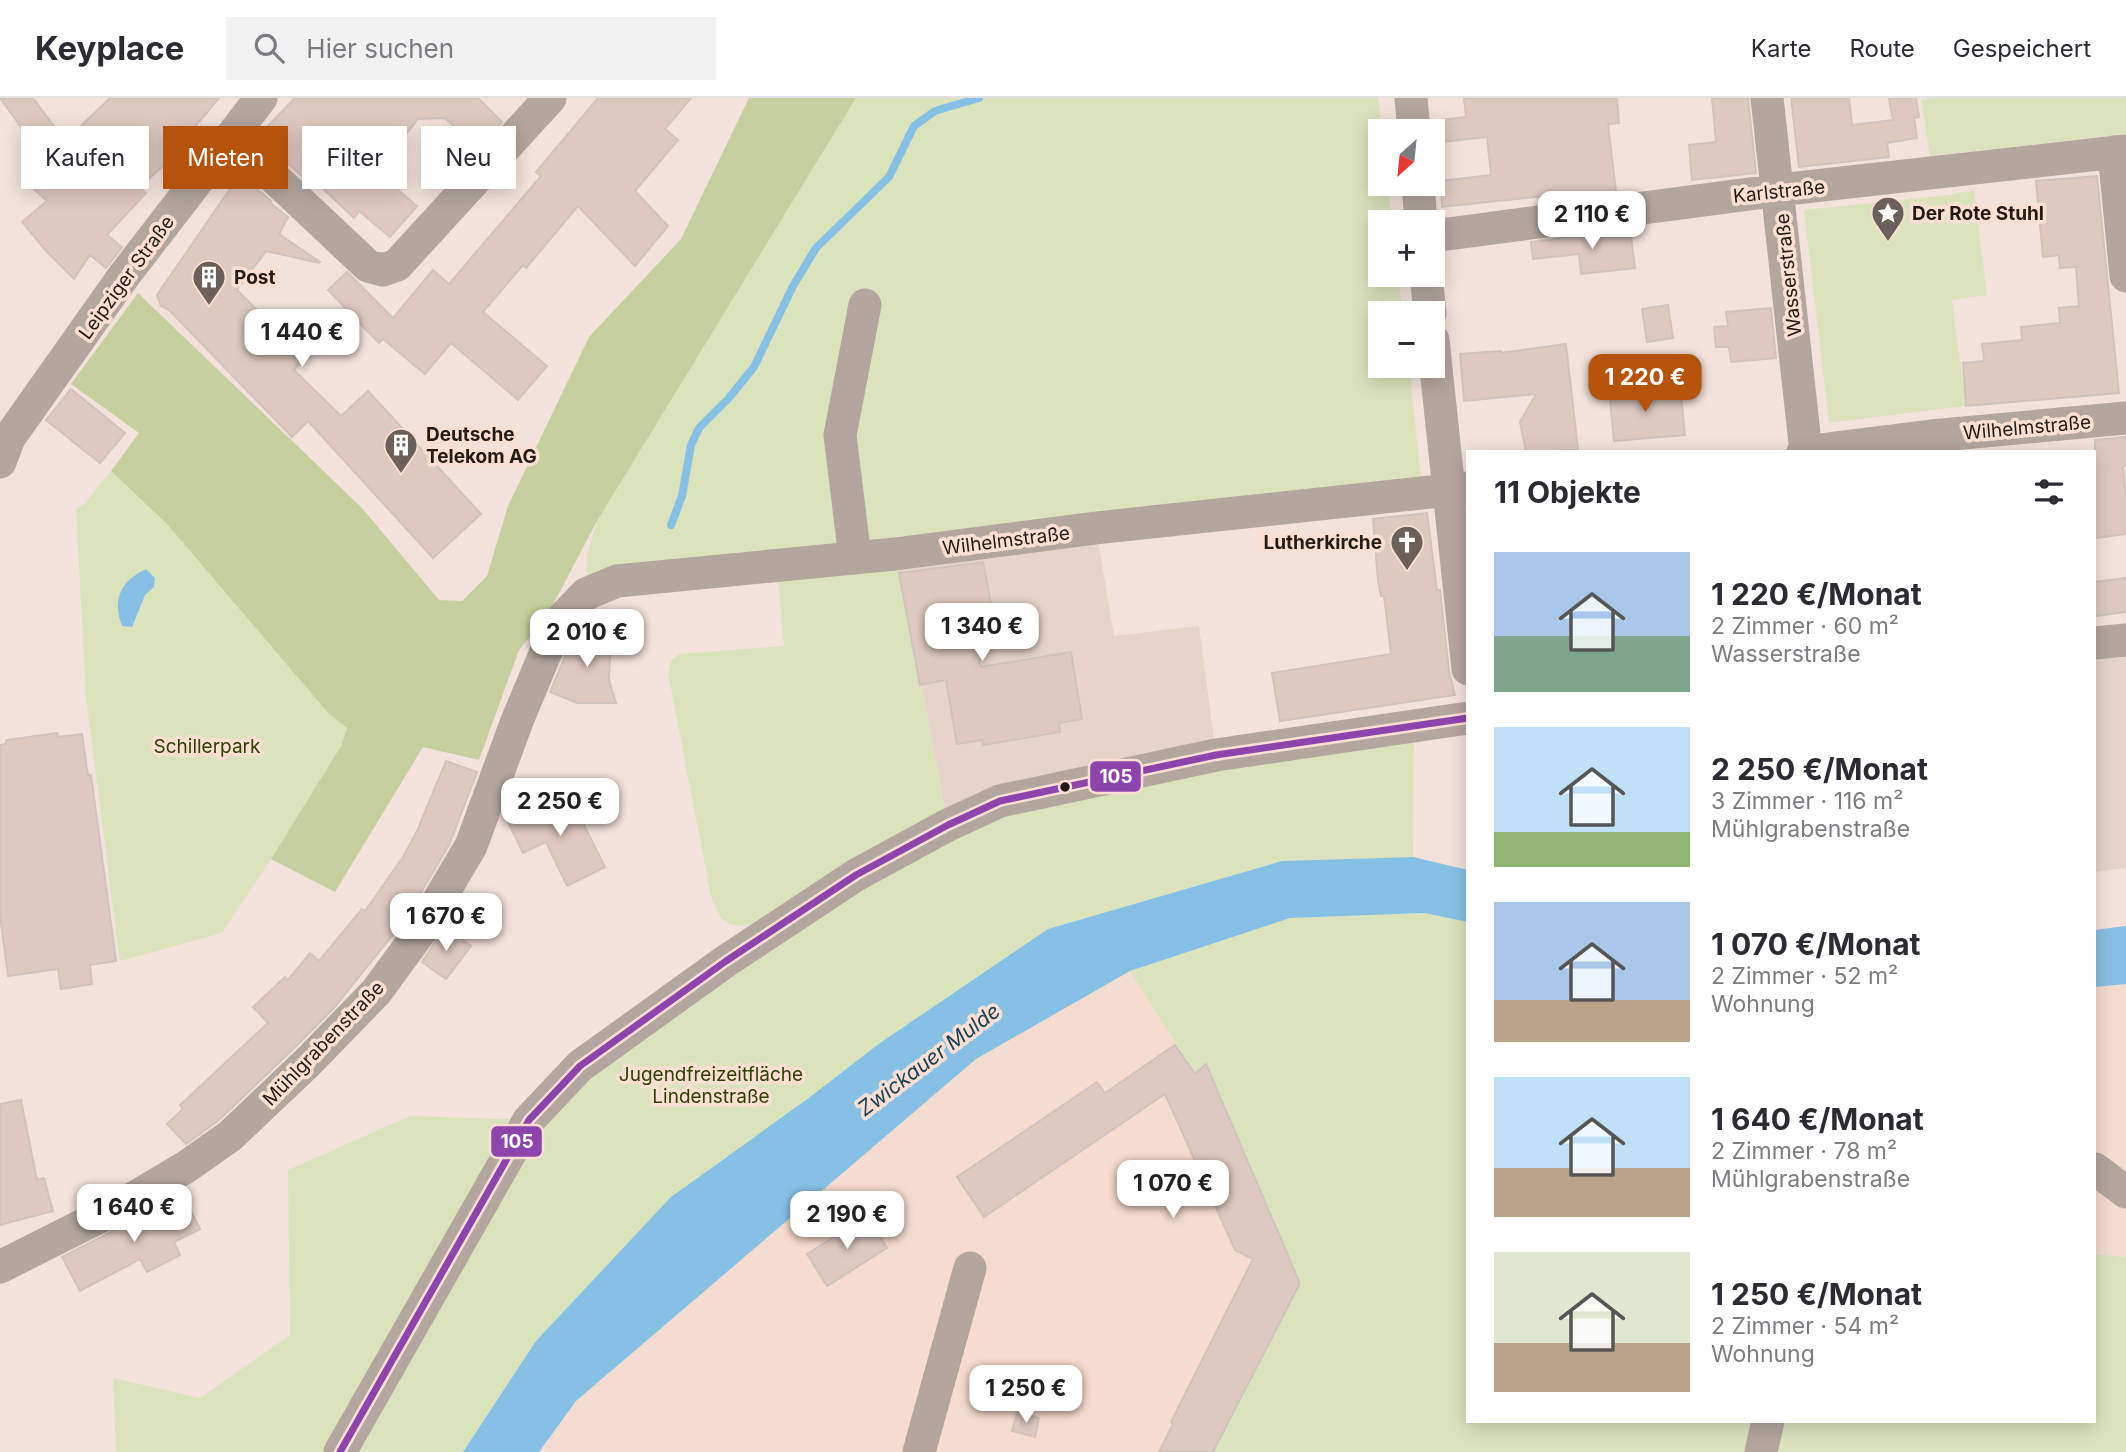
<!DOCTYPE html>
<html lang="de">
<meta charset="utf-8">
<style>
:root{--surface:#fff;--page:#f2f2f3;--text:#2b2b33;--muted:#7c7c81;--line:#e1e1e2;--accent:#b45309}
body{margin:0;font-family:Inter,sans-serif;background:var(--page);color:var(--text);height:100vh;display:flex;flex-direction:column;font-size:26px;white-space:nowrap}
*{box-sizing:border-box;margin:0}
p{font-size:23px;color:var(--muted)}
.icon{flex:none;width:38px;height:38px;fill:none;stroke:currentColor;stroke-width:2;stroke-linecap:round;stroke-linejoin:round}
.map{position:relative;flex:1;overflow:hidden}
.panel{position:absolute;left:1466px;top:352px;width:630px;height:973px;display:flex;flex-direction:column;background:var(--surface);border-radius:0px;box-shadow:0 4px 18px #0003}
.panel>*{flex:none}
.hud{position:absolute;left:21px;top:28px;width:665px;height:63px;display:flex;gap:14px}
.needle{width:46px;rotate:207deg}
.buttons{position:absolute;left:1368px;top:21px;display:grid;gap:14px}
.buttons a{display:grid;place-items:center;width:77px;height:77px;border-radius:0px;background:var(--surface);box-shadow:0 4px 18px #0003;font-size:35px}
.price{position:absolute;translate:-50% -60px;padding:0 16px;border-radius:14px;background:#fff;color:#222;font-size:23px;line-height:46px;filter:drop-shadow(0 2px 4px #0008)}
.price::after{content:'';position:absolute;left:50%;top:42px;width:21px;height:16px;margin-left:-10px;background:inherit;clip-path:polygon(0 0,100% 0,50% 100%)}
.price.selected{background:var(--accent);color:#fff}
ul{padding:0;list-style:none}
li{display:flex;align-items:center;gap:21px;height:175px;padding:0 28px}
li span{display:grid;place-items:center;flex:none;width:196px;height:140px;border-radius:0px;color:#555}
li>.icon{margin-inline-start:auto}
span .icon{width:84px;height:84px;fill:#fffc;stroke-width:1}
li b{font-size:30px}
h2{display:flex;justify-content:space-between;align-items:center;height:84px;padding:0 28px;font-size:30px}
.chip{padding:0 24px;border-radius:0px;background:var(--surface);box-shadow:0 4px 18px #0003;font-size:24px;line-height:63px}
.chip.selected{background:var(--accent);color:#fff}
header{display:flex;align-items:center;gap:42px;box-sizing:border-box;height:98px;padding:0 35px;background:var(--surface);border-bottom:2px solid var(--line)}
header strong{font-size:33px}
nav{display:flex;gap:38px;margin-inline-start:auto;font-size:24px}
.search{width:490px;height:63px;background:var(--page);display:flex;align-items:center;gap:18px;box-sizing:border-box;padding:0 24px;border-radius:0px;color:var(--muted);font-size:26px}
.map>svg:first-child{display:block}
</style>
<header>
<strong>Keyplace</strong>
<div class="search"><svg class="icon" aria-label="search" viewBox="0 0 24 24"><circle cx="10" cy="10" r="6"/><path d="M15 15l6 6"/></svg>Hier suchen</div>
<nav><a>Karte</a><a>Route</a><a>Gespeichert</a></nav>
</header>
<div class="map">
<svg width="2126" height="1354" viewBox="0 0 2126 1354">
<rect width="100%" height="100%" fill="#f2e2db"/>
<path fill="#f6dbcf" d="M 1130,873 L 1194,975 L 1206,966 L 1300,1185 L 1213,1354 L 550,1354 L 543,1349 L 576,1303 L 976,961 Z
M 2126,886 L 2126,1159 L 2095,1156 L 2095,889 Z"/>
<path fill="#e6d4ca" d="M 1096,430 L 1114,538 L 1199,528 L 1216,657 L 948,727 L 898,467 Z
M 2126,549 L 2126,770 L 2095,774 L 2095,552 Z"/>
<path fill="#dbe3bd" d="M 856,0 L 1378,0 L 1382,33 L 1381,86 L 1388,86 L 1392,124 L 1381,124 L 1381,177 L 1398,177 L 1403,215 L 1381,215 L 1381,268 L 1409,268 L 1421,380 L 586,496 L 587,457 L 597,423 Z
M 1933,0 L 2126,0 L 2126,36 L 1930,58 L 1921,2 Z
M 1974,92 L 1987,197 L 1952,202 L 1966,308 L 1829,325 L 1804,112 L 1948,97 Z
M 111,373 L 167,426 L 329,616 L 347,630 L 341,648 L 271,761 L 222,835 L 120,863 L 86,600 L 76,411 L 85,405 Z
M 898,467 L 946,718 L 749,827 C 724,831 719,819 711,798 L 668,575 L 671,563 L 679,556 L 784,548 L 778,482 Z
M 1414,627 L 1413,759 L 1282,763 L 1048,831 L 880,945 L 806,1002 L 536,1243 L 463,1354 L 116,1354 L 113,1280 L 200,1300 L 290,1237 L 288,1072 L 410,1018 L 529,1022 L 948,727 Z
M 1424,815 L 1468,824 L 1468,1323 L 2095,1323 L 2095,1156 L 2126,1159 L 2126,1354 L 1213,1354 L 1300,1185 L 1206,967 L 1195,976 L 1130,873 L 1290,820 Z"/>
<path fill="#c5d09e" d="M 749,0 L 856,0 L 597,423 L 548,516 L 519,552 L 479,662 L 423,649 L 335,794 L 271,761 L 341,648 L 347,630 L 329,616 L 167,426 L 111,373 L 139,335 L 71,286 L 138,195 L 362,410 L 439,502 L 462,503 L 487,478 L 508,408 L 589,239 L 681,141 Z"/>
<path fill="#86c1e5" d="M 146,471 L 155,480 L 154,489 L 145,497 L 132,529 L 122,528 C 112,502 120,483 146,471 Z
M 1413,759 L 1468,772 L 1468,824 L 1424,815 L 1290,820 L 1130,873 L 976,961 L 576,1303 L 539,1354 L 463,1354 L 536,1243 L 671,1099 L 806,1002 L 880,945 L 1048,831 L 1282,763 Z
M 2126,828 L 2126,886 L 2095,889 L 2095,832 Z"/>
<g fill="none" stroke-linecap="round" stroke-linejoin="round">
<path stroke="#86c1e5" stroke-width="8" d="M 671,427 L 682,398 L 691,347 L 699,330 L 728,301 L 754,269 L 793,188 L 816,150 L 889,79 L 914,28 L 935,13 L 979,0"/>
</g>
<path fill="#dec9c0" stroke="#cfc3bd" stroke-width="2" d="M 0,0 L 33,0 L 65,43 L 110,0 L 219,0 L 174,54 L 176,69 L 164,67 L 140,89 L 146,95 L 107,137 L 122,149 L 106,170 L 90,157 L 74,181 L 46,153 L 22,124 L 47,103 L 29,87 L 42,72 L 30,60 L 37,51 Z
M 295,0 L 478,0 L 502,24 L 478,50 L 445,20 L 418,21 L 407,35 L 325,38 L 380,84 L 384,80 L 417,108 L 390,139 L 359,113 L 354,120 L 319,87 L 315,90 L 266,46 L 266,30 Z
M 598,0 L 691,0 L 665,31 L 678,42 L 635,93 L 668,128 L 635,168 L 578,108 L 526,170 L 523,167 L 483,214 L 547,268 L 518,302 L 451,245 L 425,276 L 383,241 L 379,245 L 328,192 L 347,174 L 393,220 L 433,172 L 449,186 L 541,78 L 536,74 Z
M 1464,0 L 1617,0 L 1619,25 L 1608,26 L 1616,94 L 1573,100 L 1572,95 L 1442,109 L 1440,83 L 1491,77 L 1487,39 L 1433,45 L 1432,23 L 1466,19 Z
M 1712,0 L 1748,0 L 1756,75 L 1692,82 L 1689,47 L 1716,44 Z
M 1791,0 L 1849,0 L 1852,27 L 1893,22 L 1889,0 L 1916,0 L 1919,19 L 1914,20 L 1917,40 L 1887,45 L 1889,59 L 1799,69 Z
M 239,78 L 262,95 L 271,103 L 270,105 L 288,119 L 279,136 L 320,164 L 319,165 L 266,153 L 237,192 L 305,260 L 294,272 L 341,318 L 368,293 L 481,416 L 433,460 L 308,323 L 292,339 L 168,211 L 161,208 L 157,197 Z
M 2097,78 L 2119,295 L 1966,308 L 1963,265 L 1984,263 L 1982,246 L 2022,242 L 2021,229 L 2060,225 L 2059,210 L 2079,208 L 2076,169 L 2060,170 L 2059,157 L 2043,159 L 2036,83 Z
M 1630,131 L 1635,170 L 1581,176 L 1579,156 L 1533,161 L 1531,144 Z
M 1668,207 L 1673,240 L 1647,244 L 1642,211 Z
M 1771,210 L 1776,260 L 1731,264 L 1729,249 L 1716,249 L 1714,229 L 1728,228 L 1726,214 Z
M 1566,246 L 1578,352 L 1526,354 L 1520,324 L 1536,296 L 1464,303 L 1460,256 L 1501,253 L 1501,255 Z
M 1652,287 L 1653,298 L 1681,296 L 1685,337 L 1614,343 L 1609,291 Z
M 71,291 L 125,335 L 100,365 L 46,322 Z
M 2126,339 L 2126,368 L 2123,368 L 2126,399 L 2126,436 L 2095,440 L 2095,342 Z
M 1427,415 L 1437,492 L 1440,492 L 1449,573 L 1455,597 L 1280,623 L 1272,575 L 1391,556 L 1384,498 L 1381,498 L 1378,483 L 1373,421 Z
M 983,464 L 991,505 L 971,509 L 981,569 L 1071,554 L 1082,621 L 1059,625 L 1060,634 L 983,647 L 982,642 L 957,646 L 946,582 L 920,587 L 899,475 Z
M 2126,480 L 2126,514 L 2095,518 L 2095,484 Z
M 595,528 L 604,530 L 611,539 L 609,582 L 616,605 L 577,605 L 550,594 L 569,549 L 582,532 Z
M 57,635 L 58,639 L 82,636 L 88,678 L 91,677 L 116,863 L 90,867 L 92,886 L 61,891 L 58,871 L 8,878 L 0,817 L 0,647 L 6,646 L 6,642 Z
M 446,663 L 477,674 L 449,747 L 404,823 L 333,911 L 294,950 L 218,1023 L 186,1046 L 167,1026 L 183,1011 L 180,1007 L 268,925 L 253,909 L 285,879 L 288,882 L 310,855 L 319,863 L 362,811 L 365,813 L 403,759 L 418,731 Z
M 568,695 L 605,769 L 567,788 L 546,744 L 523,755 L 508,724 Z
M 445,829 L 471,848 L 446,881 L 422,864 Z
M 1175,947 L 1195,976 L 1206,966 L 1299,1183 L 1299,1187 L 1213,1354 L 1159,1354 L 1173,1326 L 1171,1324 L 1253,1161 L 1235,1152 L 1165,996 L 984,1119 L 957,1079 L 1097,984 L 1105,995 Z
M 21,1002 L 37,1082 L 44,1080 L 53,1113 L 0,1127 L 0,1006 Z
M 183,1097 L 200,1131 L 174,1144 L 180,1157 L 147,1174 L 140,1161 L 80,1193 L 62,1159 Z
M 867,1118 L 887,1150 L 827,1188 L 807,1156 Z
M 1017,1315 L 1039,1320 L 1035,1339 L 1012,1333 Z"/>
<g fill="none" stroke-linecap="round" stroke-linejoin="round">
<path stroke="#b3a69f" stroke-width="33" d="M 1411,0 L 1414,33
M 1767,0 L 1806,354
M 232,40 L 368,168 L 383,172 L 397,167 L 550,0
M 2114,54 L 2126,178
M 1418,86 L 1421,124
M 1433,138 L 1779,92 L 2126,53
M 1426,177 L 1430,215
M 1433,242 L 1468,571
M 1803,354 L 1931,338 L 2126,320
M 0,364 L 9,340 L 123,179 L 261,0
M 855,460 L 840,337 L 865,207
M 2095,545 L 2126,542
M 2095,1071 L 2126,1094
M 0,1169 L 117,1110 L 186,1069 L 230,1038 L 308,964 L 376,894 L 420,834 L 471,748 L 517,623 L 558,525 L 586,496 L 617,483 L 895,456 L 1096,430 L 1468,390
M 340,1354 L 529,1022 L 580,968 L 726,863 L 856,777 L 948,727 L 1000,703 L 1216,657 L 1468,620
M 919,1354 L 970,1170
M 1761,1354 L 1768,1323"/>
<defs>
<path id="bus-1" d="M 340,1354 L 529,1022 L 580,968 L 726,863 L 856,777 L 948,727 L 1000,703 L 1216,657 L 1468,620"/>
</defs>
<use href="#bus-1" stroke="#fbdfd2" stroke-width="12"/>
<use href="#bus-1" stroke="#8e44ad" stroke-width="7"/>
</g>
<defs>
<symbol id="sight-pin" viewBox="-11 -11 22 30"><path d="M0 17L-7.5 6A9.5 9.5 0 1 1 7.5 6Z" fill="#6c605b" stroke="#fbdfd2"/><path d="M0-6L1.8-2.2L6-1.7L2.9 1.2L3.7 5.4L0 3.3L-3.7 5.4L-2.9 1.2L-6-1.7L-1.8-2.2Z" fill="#fff"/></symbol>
<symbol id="building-pin" viewBox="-11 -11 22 30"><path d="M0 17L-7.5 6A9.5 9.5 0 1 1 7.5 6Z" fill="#6c605b" stroke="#fbdfd2"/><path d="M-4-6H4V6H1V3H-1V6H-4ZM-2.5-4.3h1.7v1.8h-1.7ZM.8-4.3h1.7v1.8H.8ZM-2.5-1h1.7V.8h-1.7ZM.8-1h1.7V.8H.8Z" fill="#fff"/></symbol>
<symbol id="church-pin" viewBox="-11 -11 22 30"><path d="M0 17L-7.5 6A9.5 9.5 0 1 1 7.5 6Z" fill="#6c605b" stroke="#fbdfd2"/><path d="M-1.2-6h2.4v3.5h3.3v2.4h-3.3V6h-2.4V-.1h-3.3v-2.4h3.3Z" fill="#fff"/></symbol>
</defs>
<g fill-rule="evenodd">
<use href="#sight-pin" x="1869" y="96" width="38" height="52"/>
<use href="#building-pin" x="190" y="160" width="38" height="52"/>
<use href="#building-pin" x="382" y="328" width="38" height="52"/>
<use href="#church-pin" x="1388" y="425" width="38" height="52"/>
</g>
<circle fill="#241a16" stroke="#fbdfd2" stroke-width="2.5" cx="1065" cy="689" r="6"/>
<g text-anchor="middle" stroke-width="7" stroke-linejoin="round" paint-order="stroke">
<g font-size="19" fill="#241a16" stroke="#fbdfd2">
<text transform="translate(1779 93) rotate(-6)" y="7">Karlstraße</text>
<text transform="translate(1788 177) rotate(-96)" y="7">Wasserstraße</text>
<text transform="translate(126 179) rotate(-54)" y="7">Leipziger Straße</text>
<text transform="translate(2027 329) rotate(-5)" y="7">Wilhelmstraße</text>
<text transform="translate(1006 442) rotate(-7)" y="7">Wilhelmstraße</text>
<text transform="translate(323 945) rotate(-46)" y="7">Mühlgrabenstraße</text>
</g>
<g font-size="19" font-weight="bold" fill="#241a16" stroke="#fbdfd2" text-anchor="start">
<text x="1912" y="122">Der Rote Stuhl</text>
<text x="234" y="186">Post</text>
<text x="426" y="343">Deutsche<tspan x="426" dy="22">Telekom AG</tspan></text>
<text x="1382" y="451" text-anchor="end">Lutherkirche</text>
</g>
<g font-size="19" fill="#2d4100" stroke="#fbdfd2">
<text x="207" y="655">Schillerpark</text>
<text x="711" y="983">Jugendfreizeitfläche<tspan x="711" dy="22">Lindenstraße</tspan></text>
</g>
<g font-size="21" font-style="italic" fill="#1a4158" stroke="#fbdfd2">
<text transform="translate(929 962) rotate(-37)" y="7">Zwickauer Mulde</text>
</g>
</g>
<g stroke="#fbdfd2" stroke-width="2.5">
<rect x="1089" y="662" width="53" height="33" rx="7" fill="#8e44ad"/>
<rect x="490" y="1027" width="53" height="33" rx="7" fill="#8e44ad"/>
</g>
<g font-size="19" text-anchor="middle" font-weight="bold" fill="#fff">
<text x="1116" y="685">105</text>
<text x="517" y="1050">105</text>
</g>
</svg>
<div class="buttons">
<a><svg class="needle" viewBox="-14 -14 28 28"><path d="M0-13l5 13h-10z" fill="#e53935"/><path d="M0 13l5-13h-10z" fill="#7c7c81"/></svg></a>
<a>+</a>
<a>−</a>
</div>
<b class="price" style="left:1592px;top:153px">2 110 €</b>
<b class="price" style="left:302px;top:271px">1 440 €</b>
<b class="price selected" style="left:1645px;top:316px">1 220 €</b>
<b class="price" style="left:982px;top:565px">1 340 €</b>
<b class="price" style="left:587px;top:571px">2 010 €</b>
<b class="price" style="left:560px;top:740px">2 250 €</b>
<b class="price" style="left:446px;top:855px">1 670 €</b>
<b class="price" style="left:1173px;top:1122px">1 070 €</b>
<b class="price" style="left:134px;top:1146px">1 640 €</b>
<b class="price" style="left:847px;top:1153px">2 190 €</b>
<b class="price" style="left:1026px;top:1327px">1 250 €</b>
<div class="hud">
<a class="chip">Kaufen</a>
<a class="chip selected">Mieten</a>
<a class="chip">Filter</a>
<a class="chip">Neu</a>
</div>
<section class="panel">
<h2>11 Objekte<svg class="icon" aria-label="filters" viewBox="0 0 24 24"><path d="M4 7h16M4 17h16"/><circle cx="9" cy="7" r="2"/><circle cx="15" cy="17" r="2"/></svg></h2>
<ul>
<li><span style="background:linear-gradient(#a9c7e8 60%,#7fa58c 0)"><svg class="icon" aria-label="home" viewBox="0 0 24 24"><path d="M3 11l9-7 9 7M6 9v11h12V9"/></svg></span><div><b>1 220 €/Monat</b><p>2 Zimmer · 60 m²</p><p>Wasserstraße</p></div></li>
<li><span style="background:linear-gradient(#bfe0f5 75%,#8fb573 0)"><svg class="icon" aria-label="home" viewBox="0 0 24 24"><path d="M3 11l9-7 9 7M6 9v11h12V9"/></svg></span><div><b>2 250 €/Monat</b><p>3 Zimmer · 116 m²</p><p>Mühlgrabenstraße</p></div></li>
<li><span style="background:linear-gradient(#a9c7e8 70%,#b9a48a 0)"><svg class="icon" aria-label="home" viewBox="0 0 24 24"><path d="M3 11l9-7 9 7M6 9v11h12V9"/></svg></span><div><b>1 070 €/Monat</b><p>2 Zimmer · 52 m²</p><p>Wohnung</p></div></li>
<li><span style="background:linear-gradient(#bfe0f5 65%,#b9a48a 0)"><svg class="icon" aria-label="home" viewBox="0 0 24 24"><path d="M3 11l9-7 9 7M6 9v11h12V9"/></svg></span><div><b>1 640 €/Monat</b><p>2 Zimmer · 78 m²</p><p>Mühlgrabenstraße</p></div></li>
<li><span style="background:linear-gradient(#dfe7d0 65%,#b9a48a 0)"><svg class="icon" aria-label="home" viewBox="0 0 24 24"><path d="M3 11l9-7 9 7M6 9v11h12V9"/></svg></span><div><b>1 250 €/Monat</b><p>2 Zimmer · 54 m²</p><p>Wohnung</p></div></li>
</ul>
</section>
</div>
